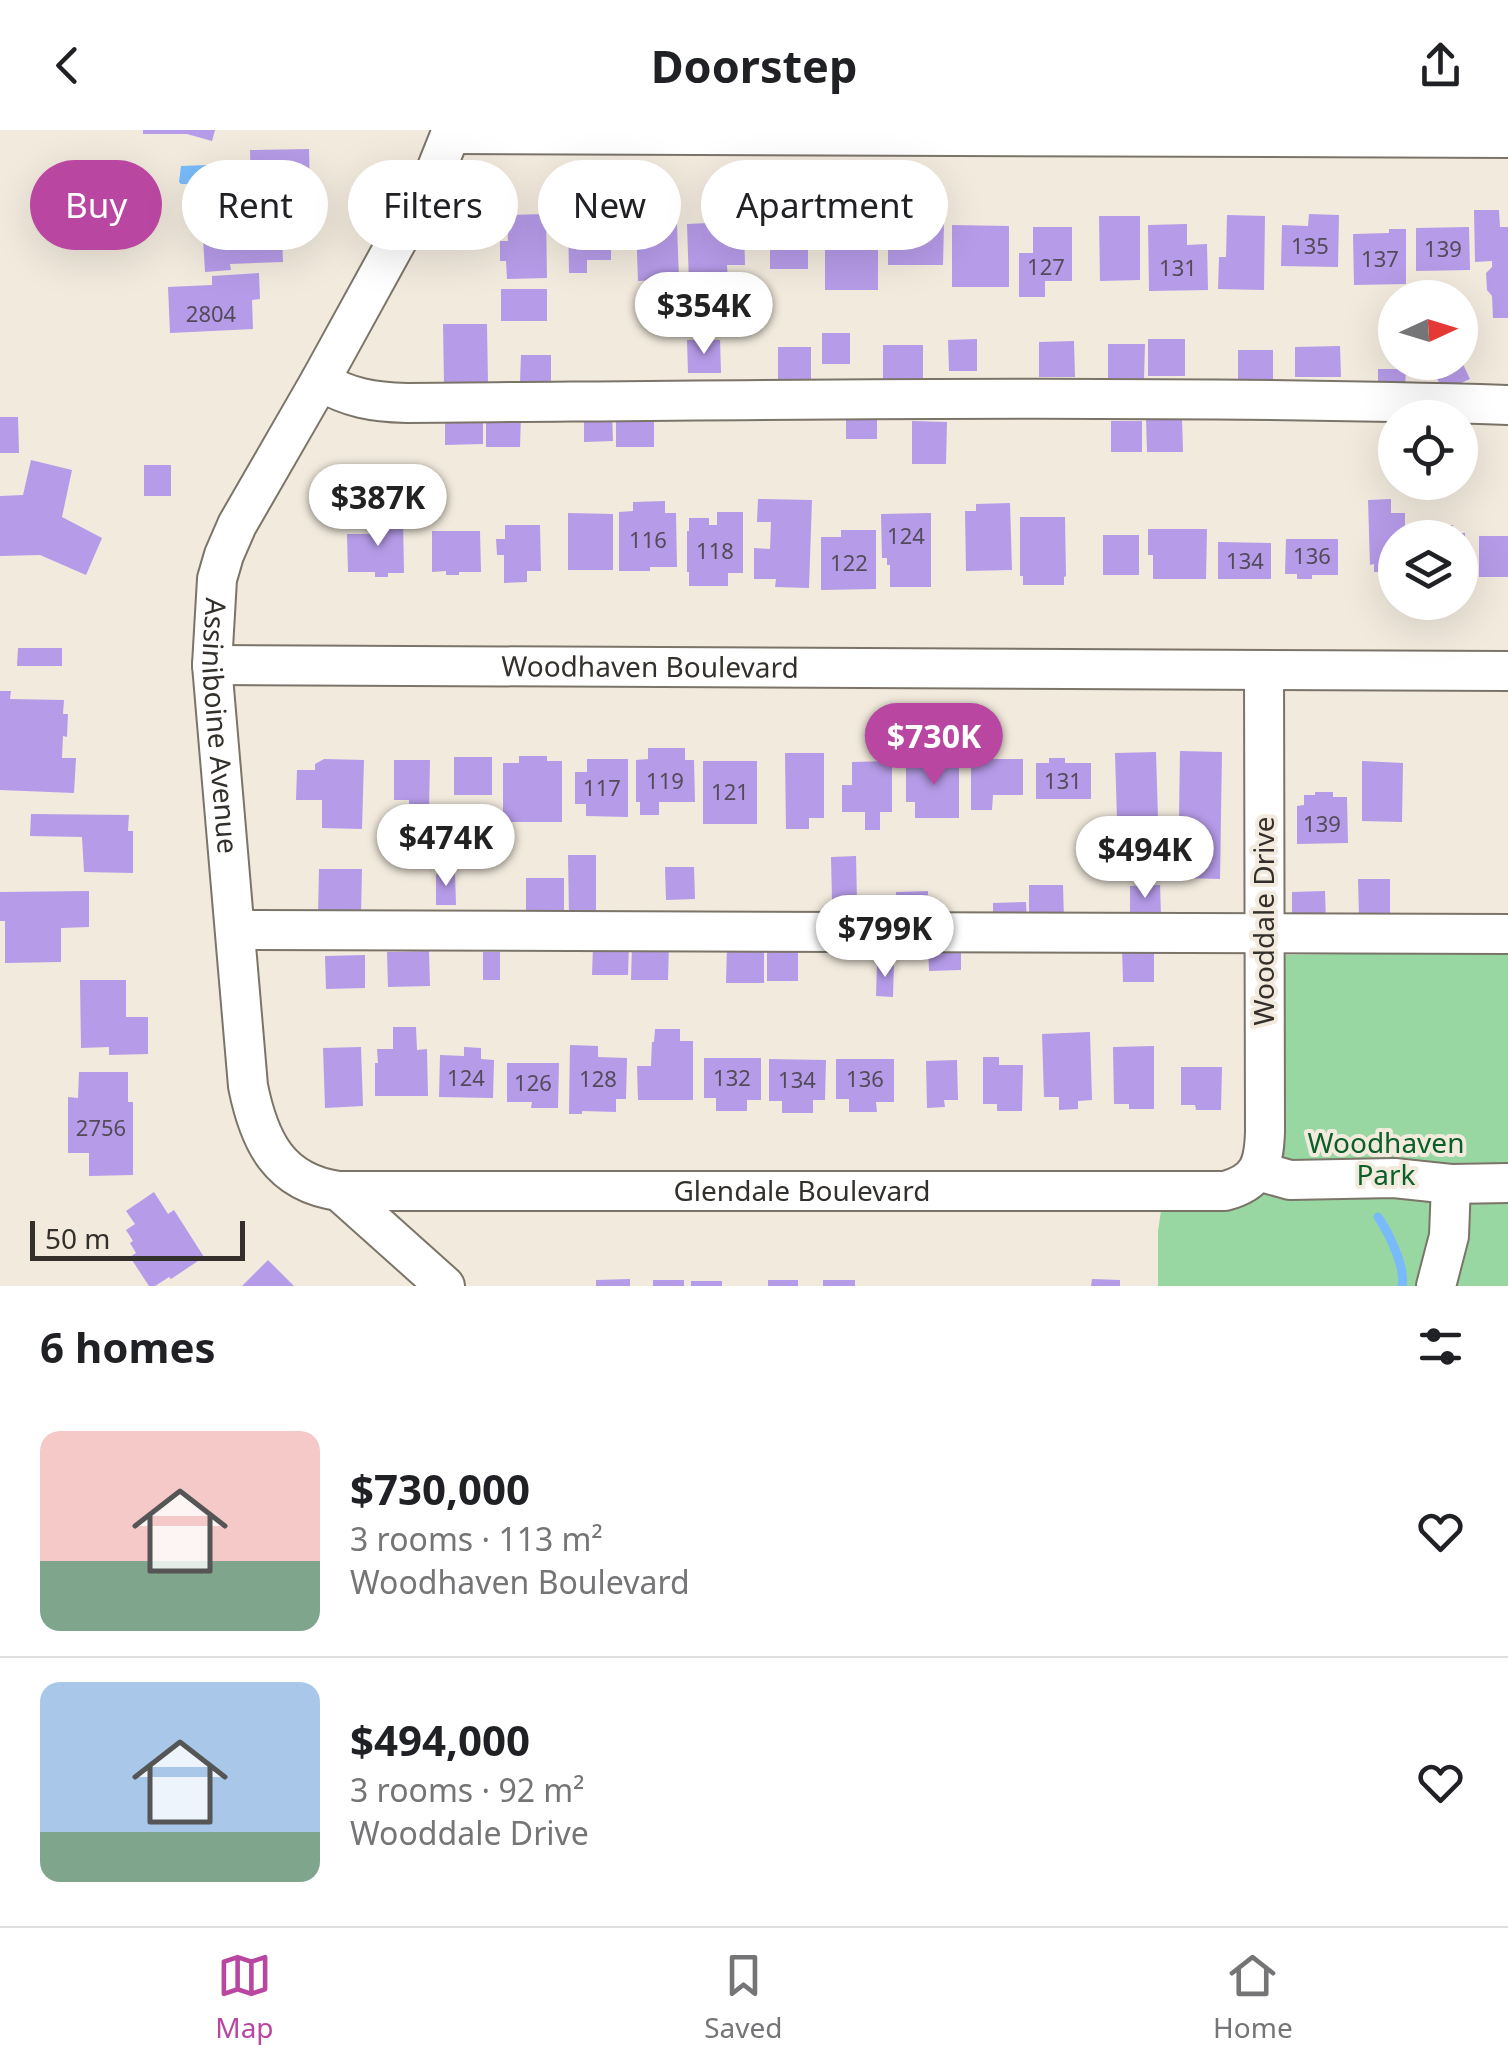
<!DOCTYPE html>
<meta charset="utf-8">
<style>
:root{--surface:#fff;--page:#f2f2f2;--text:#202124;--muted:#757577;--line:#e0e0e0;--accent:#b947a1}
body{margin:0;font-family:"Noto Sans",sans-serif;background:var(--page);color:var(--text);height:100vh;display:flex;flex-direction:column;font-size:38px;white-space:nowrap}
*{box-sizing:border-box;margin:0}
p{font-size:32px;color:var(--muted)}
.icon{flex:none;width:55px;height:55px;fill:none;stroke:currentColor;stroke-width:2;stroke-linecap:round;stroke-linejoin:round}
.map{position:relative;height:1156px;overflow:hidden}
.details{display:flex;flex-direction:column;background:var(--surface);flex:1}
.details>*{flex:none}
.guide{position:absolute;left:30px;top:30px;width:1000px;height:90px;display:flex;gap:20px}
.needle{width:65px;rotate:86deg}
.buttons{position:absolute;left:1378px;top:150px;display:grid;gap:20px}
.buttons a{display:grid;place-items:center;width:100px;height:100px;border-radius:50%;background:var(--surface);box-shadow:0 10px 40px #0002;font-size:50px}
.scale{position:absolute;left:30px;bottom:25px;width:215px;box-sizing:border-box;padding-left:10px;border:5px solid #33302b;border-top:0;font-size:28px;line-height:35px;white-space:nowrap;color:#33302b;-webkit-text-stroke:8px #f2eadd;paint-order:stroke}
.price{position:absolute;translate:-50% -85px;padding:0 22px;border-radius:35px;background:#fff;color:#222;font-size:32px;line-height:65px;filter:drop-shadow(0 2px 5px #0008)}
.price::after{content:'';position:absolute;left:50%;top:60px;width:30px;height:22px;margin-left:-15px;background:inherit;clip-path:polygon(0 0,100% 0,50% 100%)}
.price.selected{background:var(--accent);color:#fff}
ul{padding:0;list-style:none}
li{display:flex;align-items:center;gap:30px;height:250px;padding:0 40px}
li+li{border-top:2px solid var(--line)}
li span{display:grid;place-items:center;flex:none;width:280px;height:200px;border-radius:20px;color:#555}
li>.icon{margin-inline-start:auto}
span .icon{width:120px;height:120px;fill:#fffc;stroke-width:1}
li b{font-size:42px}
h2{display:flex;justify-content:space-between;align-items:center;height:120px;padding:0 40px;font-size:42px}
.pill{padding:0 35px;border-radius:45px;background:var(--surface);box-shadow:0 10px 40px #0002;font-size:35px;line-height:90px}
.pill.selected{background:var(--accent);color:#fff}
header{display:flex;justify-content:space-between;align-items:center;height:130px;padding:0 40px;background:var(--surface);font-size:45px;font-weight:700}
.tab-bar{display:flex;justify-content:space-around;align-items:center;height:140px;border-top:2px solid var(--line);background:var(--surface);font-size:28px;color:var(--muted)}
.tab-bar a{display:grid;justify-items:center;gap:5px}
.tab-bar .selected{color:var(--accent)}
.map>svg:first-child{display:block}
</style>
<header><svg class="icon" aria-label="back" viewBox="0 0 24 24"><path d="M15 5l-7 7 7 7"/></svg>Doorstep<svg class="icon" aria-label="share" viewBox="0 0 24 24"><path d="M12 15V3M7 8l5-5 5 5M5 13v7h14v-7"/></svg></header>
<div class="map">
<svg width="1508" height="1156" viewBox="0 0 1508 1156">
<rect width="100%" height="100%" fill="#f2eadd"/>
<path fill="#98d6a2" d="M 1508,822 L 1508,1156 L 1158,1156 L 1158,1101 L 1166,1048 L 1257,1041 L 1263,825 Z"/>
<path fill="#79bbfa" d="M 208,35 L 222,47 L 213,58 L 205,54 L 181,54 L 179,52 L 181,36 Z"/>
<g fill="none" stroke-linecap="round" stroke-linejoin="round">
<path stroke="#79bbfa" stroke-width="9" d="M 1378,1087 C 1389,1103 1406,1138 1402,1156"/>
</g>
<path fill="#b69be8" d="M 143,0 L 215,0 L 212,11 L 187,4 L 143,4 Z
M 309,19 L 310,64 L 251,68 L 250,20 Z
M 289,77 L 291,106 L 282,107 L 283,132 L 230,134 L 231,140 L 205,142 L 202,91 L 233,89 L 233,80 Z
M 1474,80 L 1499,80 L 1500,97 L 1508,97 L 1508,188 L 1493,188 L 1492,166 L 1487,160 L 1486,143 L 1492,137 L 1492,131 L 1475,132 Z
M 900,81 L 931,82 L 931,94 L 944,94 L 943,135 L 888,135 L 888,95 L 900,95 Z
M 546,84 L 547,148 L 507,149 L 506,131 L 500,131 L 500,111 L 508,111 L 507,85 Z
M 611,84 L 611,130 L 587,130 L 587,143 L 569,143 L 568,91 L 586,91 L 587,85 Z
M 709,84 L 732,84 L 732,95 L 744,94 L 745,135 L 727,135 L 728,153 L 689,153 L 687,94 L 709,93 Z
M 1309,84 L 1339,85 L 1338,137 L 1281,136 L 1282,95 L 1308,96 Z
M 1227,85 L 1265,86 L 1264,160 L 1218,159 L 1219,127 L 1226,127 Z
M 785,86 L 808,86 L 808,139 L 770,139 L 770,90 L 784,90 Z
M 1099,86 L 1140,86 L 1140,150 L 1100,151 Z
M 851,91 L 878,91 L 878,160 L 825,160 L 825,102 L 851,103 Z
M 677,94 L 679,149 L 638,151 L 636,95 Z
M 1187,94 L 1187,115 L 1207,114 L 1208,160 L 1149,161 L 1148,95 Z
M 952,95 L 1009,96 L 1009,157 L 952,157 Z
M 1033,97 L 1072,97 L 1072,151 L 1045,151 L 1045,167 L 1019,167 L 1019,123 L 1033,123 Z
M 1469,97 L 1470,140 L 1416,141 L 1416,98 Z
M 1389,99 L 1406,99 L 1406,154 L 1354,155 L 1353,104 L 1389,103 Z
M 259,143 L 260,169 L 252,170 L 253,199 L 170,203 L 168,157 L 212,155 L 212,146 Z
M 501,159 L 547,159 L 547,191 L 501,191 Z
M 443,194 L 487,194 L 488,254 L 444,254 Z
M 822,203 L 850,203 L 850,234 L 822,234 Z
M 977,209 L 977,241 L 949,241 L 948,210 Z
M 1148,209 L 1185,209 L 1185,246 L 1148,246 Z
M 687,210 L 720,210 L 721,243 L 688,243 Z
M 1074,211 L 1075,247 L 1039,247 L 1039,212 Z
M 1108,214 L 1145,214 L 1144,249 L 1108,248 Z
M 883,215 L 923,215 L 923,254 L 883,254 Z
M 1340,216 L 1341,247 L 1295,247 L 1295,217 Z
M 778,217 L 811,217 L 811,250 L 778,250 Z
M 1238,220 L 1273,220 L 1273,252 L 1238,252 Z
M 521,225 L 551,225 L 551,252 L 520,252 Z
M 1462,232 L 1470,249 L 1443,261 L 1435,244 Z
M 1378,239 L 1406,239 L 1405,259 L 1378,258 Z
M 445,279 L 483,279 L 483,314 L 445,315 Z
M 877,280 L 877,309 L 846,309 L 846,281 Z
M 616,281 L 654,281 L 654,317 L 616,317 Z
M 486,282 L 521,283 L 520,317 L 486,317 Z
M 612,282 L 613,311 L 584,312 L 584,283 Z
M 0,287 L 18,287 L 19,323 L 0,323 Z
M 1182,287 L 1183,322 L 1147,322 L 1146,288 Z
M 912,291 L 947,292 L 946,334 L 912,334 Z
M 1111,291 L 1142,291 L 1142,322 L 1111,322 Z
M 31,330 L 72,340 L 62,387 L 102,408 L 86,445 L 40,425 L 0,426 L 0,366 L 23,365 Z
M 144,335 L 171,335 L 171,366 L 144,366 Z
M 758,369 L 812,370 L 809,458 L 775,457 L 776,449 L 754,449 L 754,418 L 770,419 L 771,392 L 757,392 Z
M 1391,369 L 1391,383 L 1405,383 L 1405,408 L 1395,408 L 1395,447 L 1384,447 L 1384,442 L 1374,442 L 1374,434 L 1370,435 L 1368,370 Z
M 665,371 L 665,383 L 676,383 L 677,437 L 650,437 L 650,441 L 619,441 L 619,382 L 633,381 L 633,372 Z
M 1010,373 L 1012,440 L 966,441 L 965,381 L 976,381 L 976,374 Z
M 717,382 L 743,382 L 743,443 L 728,443 L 728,456 L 689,456 L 689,442 L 687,442 L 687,401 L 689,401 L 689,388 L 709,388 L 709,395 L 717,395 Z
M 568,383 L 613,384 L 613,440 L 568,440 Z
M 931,383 L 931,457 L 890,457 L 890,435 L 887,435 L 887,428 L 882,428 L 881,384 Z
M 1020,387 L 1065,387 L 1066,446 L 1064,447 L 1064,455 L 1023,455 L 1023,446 L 1020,446 Z
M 403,388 L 404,443 L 388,443 L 388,447 L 375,447 L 375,442 L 348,442 L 347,404 L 370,404 L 370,389 Z
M 505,395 L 540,395 L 541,441 L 527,441 L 527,452 L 504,453 L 504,425 L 497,425 L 496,409 L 505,409 Z
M 1436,395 L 1453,395 L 1453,403 L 1465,403 L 1466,456 L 1460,456 L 1460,408 L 1428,408 L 1428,403 L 1436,403 Z
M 1148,399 L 1207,399 L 1206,449 L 1153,449 L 1153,425 L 1148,425 Z
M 841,400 L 876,400 L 876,459 L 821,460 L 821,407 L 841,407 Z
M 432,401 L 480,401 L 481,442 L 459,442 L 459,445 L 446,445 L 446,441 L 432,442 Z
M 1103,405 L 1139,405 L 1139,445 L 1103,445 Z
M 1479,406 L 1508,406 L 1508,447 L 1479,447 Z
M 1286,409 L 1338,409 L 1338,445 L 1312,445 L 1312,449 L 1297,449 L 1297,444 L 1285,444 Z
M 1218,412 L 1271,413 L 1271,449 L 1218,449 Z
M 18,518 L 62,518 L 62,536 L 17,536 Z
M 0,561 L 11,561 L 10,569 L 64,570 L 63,584 L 68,584 L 67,607 L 63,606 L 62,628 L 76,628 L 74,663 L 0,660 Z
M 648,618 L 685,618 L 685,630 L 694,630 L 695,672 L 659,672 L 659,685 L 640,685 L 640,672 L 636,672 L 636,630 L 648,629 Z
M 1180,621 L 1222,622 L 1220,749 L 1182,748 L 1183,688 L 1179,688 Z
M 1156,622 L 1158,688 L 1117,689 L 1115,623 Z
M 785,623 L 824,623 L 824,688 L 809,688 L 809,699 L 786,699 Z
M 519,626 L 547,626 L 547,631 L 562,631 L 562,692 L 503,692 L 503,633 L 519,633 Z
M 454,627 L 492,627 L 492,665 L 454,665 Z
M 1049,628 L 1065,628 L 1065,633 L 1091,633 L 1091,669 L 1036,669 L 1036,633 L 1049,633 Z
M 324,629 L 364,630 L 362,699 L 322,698 L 322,670 L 296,670 L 297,640 L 315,640 L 315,634 Z
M 587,629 L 628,629 L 628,687 L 586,686 L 586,674 L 575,674 L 575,642 L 587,642 Z
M 971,629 L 1023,629 L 1023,665 L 993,665 L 992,680 L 971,680 Z
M 394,630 L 430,630 L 429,682 L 409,681 L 409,670 L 394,670 Z
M 906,630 L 959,630 L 959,688 L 915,688 L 915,672 L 906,672 Z
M 703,631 L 757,631 L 757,694 L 703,694 Z
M 892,631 L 892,682 L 880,682 L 880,700 L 865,700 L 865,682 L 842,682 L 842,655 L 852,655 L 852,632 Z
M 1362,631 L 1403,633 L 1402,692 L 1362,691 Z
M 1315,662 L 1333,662 L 1333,667 L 1347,667 L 1348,713 L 1297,714 L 1297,676 L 1304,675 L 1304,665 L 1315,665 Z
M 31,684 L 129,685 L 128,701 L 133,701 L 133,743 L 84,742 L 82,707 L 30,706 Z
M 568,725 L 596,725 L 596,788 L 569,788 Z
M 856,726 L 857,771 L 832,771 L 831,727 Z
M 665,737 L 694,737 L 695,769 L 666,770 Z
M 319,739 L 362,739 L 361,785 L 318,785 Z
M 455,743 L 456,775 L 436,775 L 436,744 Z
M 526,748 L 564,748 L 564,783 L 526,783 Z
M 1358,749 L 1390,749 L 1390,787 L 1359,787 Z
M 1029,755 L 1063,755 L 1064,790 L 1029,790 Z
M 1160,755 L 1161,786 L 1130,787 L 1130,756 Z
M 89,761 L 89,797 L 61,798 L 61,832 L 5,833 L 5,791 L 0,791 L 0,762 Z
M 928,761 L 929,789 L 896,790 L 896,762 Z
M 1325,761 L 1326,791 L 1292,791 L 1292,762 Z
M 1026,772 L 1027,792 L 993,792 L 993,773 Z
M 961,812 L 961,840 L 929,841 L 928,813 Z
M 632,814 L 669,814 L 668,850 L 631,850 Z
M 727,815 L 764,816 L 764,853 L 726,853 Z
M 593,816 L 629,816 L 628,845 L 592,845 Z
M 767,817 L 798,817 L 798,851 L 767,851 Z
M 1122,818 L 1154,818 L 1154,852 L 1123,852 Z
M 429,821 L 430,856 L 388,857 L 387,822 Z
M 483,822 L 500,822 L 500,850 L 483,850 Z
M 365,825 L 365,858 L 326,859 L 325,826 Z
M 877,834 L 894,834 L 893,867 L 876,866 Z
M 80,850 L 126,850 L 126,887 L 148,887 L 148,924 L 109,925 L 109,917 L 81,918 Z
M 393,897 L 416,897 L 417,920 L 427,919 L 428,966 L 375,966 L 375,933 L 378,933 L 377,919 L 393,919 Z
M 655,899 L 680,899 L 680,911 L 693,911 L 693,970 L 638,970 L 637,936 L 651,936 L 652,912 L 654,912 Z
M 1090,902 L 1092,970 L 1078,971 L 1078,979 L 1059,980 L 1059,967 L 1044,967 L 1042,904 Z
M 570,915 L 598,916 L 598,927 L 627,928 L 626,969 L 616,969 L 616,982 L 582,981 L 582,984 L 569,984 Z
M 1154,916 L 1154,979 L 1129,979 L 1129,974 L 1114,974 L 1113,917 Z
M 361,917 L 363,976 L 325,978 L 323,918 Z
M 464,917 L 481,918 L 481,929 L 494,930 L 493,968 L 439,967 L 440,925 L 464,926 Z
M 983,927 L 999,927 L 999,935 L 1023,935 L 1022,981 L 997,981 L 997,974 L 983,974 Z
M 704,928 L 761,928 L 761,970 L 747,970 L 747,981 L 716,981 L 716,968 L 704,968 Z
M 769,929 L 826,930 L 825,970 L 813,970 L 813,983 L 782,983 L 782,971 L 769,971 Z
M 836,929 L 894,929 L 894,972 L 876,972 L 877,982 L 849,982 L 849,969 L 836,969 Z
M 957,930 L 958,970 L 944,970 L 945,977 L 927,978 L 926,931 Z
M 507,933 L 559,933 L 558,978 L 531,978 L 532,972 L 507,972 Z
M 1181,937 L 1222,937 L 1221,980 L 1196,980 L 1195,975 L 1181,975 Z
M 79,942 L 128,942 L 128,972 L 133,972 L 133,1045 L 89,1046 L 89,1023 L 68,1023 L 68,967 L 78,968 Z
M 154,1062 L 168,1084 L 174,1080 L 204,1127 L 171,1149 L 169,1147 L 155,1156 L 149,1156 L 130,1127 L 136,1123 L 130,1113 L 133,1111 L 126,1100 L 135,1094 L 126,1081 Z
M 268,1130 L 294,1156 L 242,1156 Z
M 630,1149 L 630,1156 L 596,1156 L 596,1150 Z
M 1092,1149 L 1120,1150 L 1120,1156 L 1091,1156 Z
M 653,1150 L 684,1150 L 684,1156 L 653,1156 Z
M 768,1150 L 798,1150 L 798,1156 L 768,1156 Z
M 823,1150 L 855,1150 L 855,1156 L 823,1156 Z
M 691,1151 L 722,1151 L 722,1156 L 691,1156 Z"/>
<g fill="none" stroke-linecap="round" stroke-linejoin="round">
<defs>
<g id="minor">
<path id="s1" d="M 452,0 L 436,40 L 320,251 L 237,395 L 224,425 L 217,449 L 212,535 L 248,956 C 259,1011 279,1053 339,1061 L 1225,1061 C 1259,1052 1264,1034 1265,1002 L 1264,540"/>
<path d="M 452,4 L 1508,8"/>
<path d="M 320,251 C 349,268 372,272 407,273 C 774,270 1141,264 1508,275"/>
<path id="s2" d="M 212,535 L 1508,541"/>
<path d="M 235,800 L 1508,804"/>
<path d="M 1258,1041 L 1290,1050 L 1394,1048 L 1451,1054 L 1508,1053"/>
<path d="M 339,1061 L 445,1156"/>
<path d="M 1436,1156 L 1449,1106 L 1451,1054"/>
</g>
</defs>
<use href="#minor" stroke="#7b7469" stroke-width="42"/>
<use href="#minor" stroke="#fff" stroke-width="38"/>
</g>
<g text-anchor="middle" stroke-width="8" stroke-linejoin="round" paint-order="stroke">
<g font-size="22" fill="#544b5a">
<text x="1310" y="124">135</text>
<text x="1443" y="127">139</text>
<text x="1380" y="137">137</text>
<text x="1046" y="145">127</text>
<text x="1178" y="146">131</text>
<text x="211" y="192">2804</text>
<text x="906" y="414">124</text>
<text x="648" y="418">116</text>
<text x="715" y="429">118</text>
<text x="1312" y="434">136</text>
<text x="1245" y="439">134</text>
<text x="849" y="441">122</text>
<text x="665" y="659">119</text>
<text x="1063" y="659">131</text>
<text x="602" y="666">117</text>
<text x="730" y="670">121</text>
<text x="1322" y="702">139</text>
<text x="466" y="956">124</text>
<text x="732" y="956">132</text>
<text x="598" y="957">128</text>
<text x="865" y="957">136</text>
<text x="797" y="958">134</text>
<text x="533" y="961">126</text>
<text x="101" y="1006">2756</text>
</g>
<g font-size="28" fill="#33302b" stroke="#f2eadd">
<text dy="10" stroke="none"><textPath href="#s2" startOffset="438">Woodhaven Boulevard</textPath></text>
<text dy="10" stroke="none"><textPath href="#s1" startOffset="655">Assiniboine Avenue</textPath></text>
<text transform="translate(1264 791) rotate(-90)" y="10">Wooddale Drive</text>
<text dy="10" stroke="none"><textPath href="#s1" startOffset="1630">Glendale Boulevard</textPath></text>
</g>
<g font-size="28" fill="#0b5f29" stroke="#f2eadd">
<text x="1386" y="1023">Woodhaven<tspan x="1386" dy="32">Park</tspan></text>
</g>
</g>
</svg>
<div class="buttons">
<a><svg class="needle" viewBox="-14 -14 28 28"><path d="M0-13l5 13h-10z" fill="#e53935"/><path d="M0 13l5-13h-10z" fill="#757577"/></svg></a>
<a><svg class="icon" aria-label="locate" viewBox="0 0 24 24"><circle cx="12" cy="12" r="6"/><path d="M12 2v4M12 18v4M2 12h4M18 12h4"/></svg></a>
<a><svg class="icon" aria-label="layers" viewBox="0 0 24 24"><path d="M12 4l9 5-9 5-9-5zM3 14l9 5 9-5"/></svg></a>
</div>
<div class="scale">50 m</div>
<b class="price" style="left:704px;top:227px">$354K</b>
<b class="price" style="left:378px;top:419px">$387K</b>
<b class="price selected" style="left:934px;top:658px">$730K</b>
<b class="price" style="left:446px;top:759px">$474K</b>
<b class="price" style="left:1145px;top:771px">$494K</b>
<b class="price" style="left:885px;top:850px">$799K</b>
<div class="guide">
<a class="pill selected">Buy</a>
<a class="pill">Rent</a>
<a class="pill">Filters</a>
<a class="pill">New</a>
<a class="pill">Apartment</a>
</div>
</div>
<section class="details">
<h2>6 homes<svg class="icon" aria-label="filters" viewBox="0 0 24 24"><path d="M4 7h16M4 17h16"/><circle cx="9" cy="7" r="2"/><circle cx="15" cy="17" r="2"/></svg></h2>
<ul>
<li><span style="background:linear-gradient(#f6c9c9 65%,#7fa58c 0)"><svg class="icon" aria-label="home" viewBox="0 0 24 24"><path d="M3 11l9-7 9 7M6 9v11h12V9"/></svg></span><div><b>$730,000</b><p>3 rooms · 113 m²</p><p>Woodhaven Boulevard</p></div><svg class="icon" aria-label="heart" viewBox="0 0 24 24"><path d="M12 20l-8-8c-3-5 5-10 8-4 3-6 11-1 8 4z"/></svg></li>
<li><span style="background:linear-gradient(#a9c7e8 75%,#7fa58c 0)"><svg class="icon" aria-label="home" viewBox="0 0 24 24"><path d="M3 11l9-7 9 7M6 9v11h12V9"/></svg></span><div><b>$494,000</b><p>3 rooms · 92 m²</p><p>Wooddale Drive</p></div><svg class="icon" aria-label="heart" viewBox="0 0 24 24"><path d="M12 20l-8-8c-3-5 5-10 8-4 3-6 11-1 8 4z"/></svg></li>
</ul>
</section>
<nav class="tab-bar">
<a class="selected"><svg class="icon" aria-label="map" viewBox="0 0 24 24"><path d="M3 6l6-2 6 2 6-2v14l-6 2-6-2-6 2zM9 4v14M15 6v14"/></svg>Map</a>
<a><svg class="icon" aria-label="saved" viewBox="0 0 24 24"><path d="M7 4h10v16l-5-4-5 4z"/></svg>Saved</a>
<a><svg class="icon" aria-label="home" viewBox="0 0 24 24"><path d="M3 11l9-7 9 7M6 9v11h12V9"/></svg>Home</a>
</nav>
